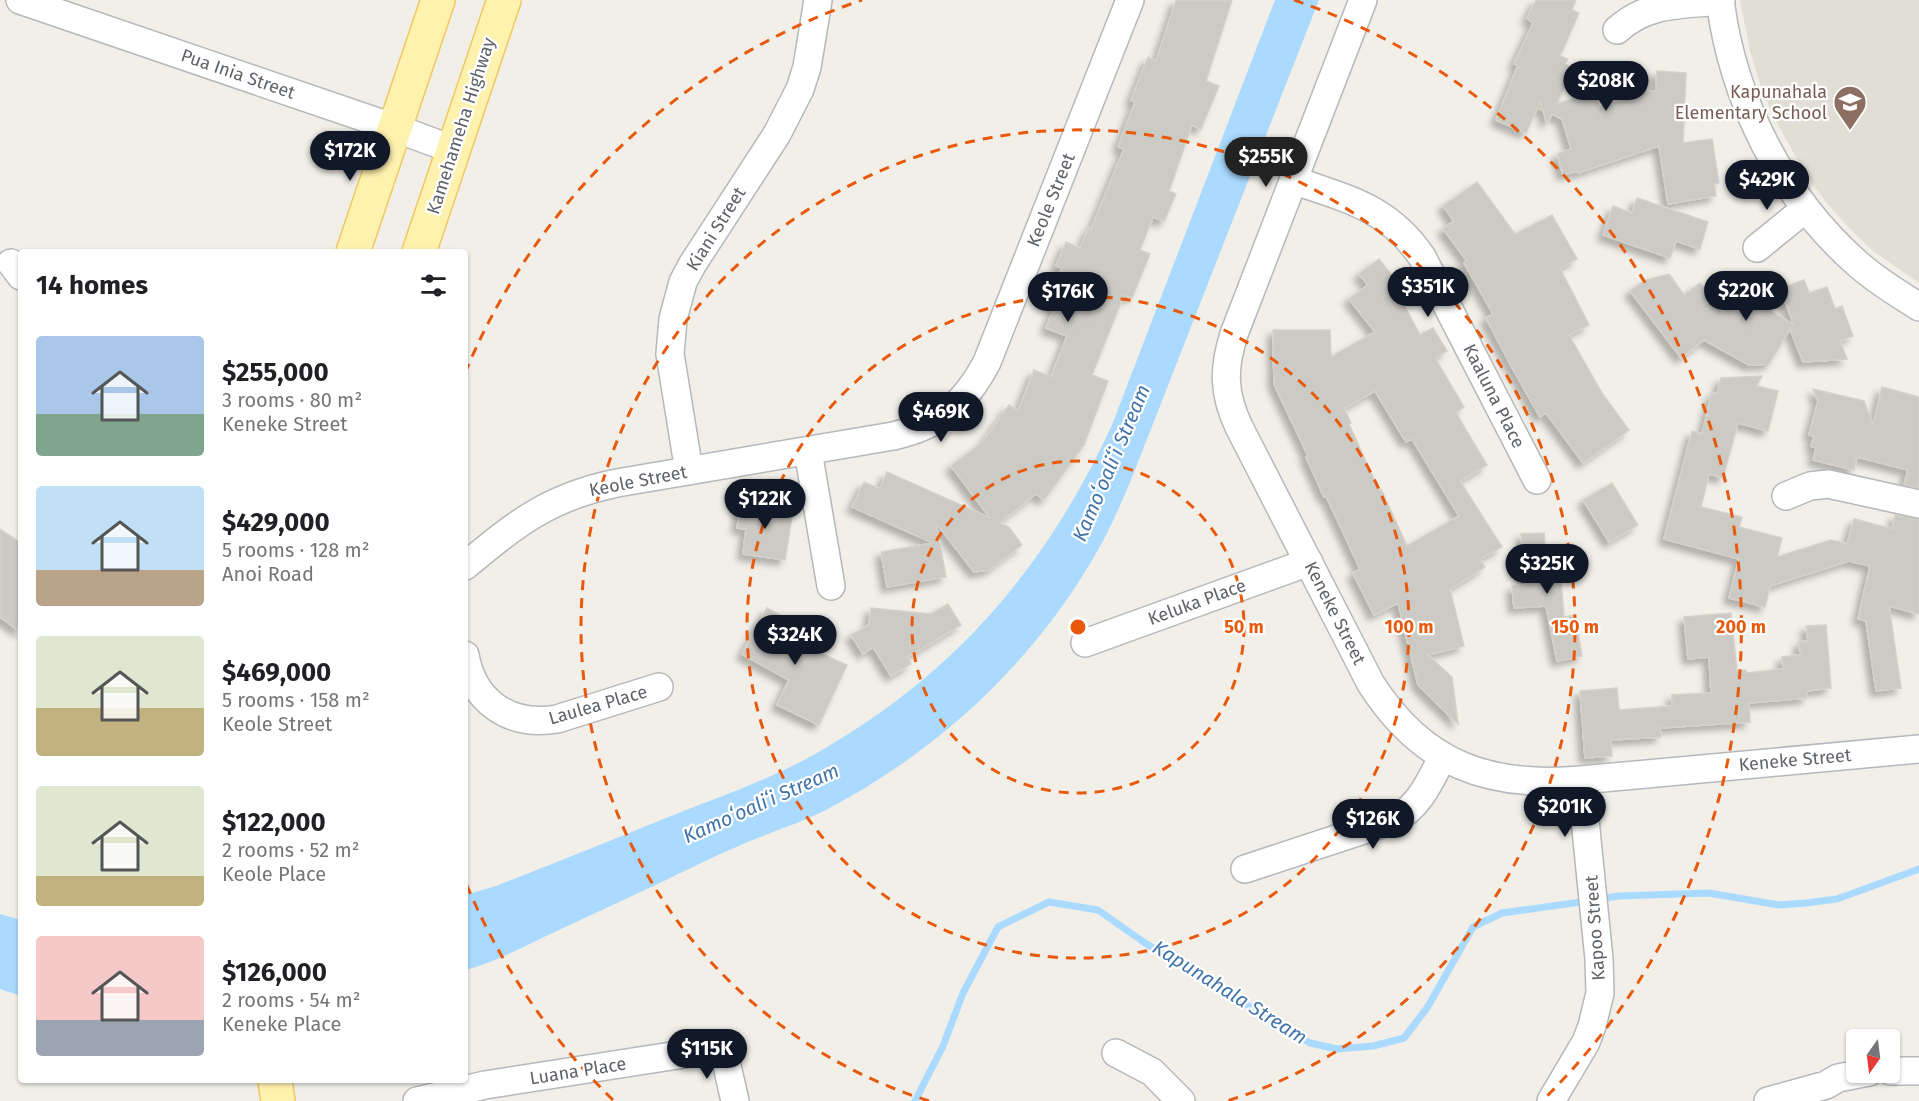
<!DOCTYPE html>
<meta charset="utf-8">
<style>
:root{--surface:#fff;--page:#f2f2f2;--text:#202124;--muted:#757577;--accent:#111827}
body{margin:0;font-family:"Fira Sans",sans-serif;background:var(--page);color:var(--text);height:100vh;display:flex;flex-direction:column;font-size:22px;white-space:nowrap}
*{box-sizing:border-box;margin:0}
p{font-size:20px;color:var(--muted)}
.icon{flex:none;width:33px;height:33px;fill:none;stroke:currentColor;stroke-width:2;stroke-linecap:round;stroke-linejoin:round}
.map{position:relative;flex:1;overflow:hidden}
.panel{position:absolute;left:18px;top:249px;width:450px;height:834px;display:flex;flex-direction:column;background:var(--surface);border-radius:6px;box-shadow:0 2px 4px #0004}
.panel>*{flex:none}
.needle{width:39px;rotate:194deg}
.buttons{position:absolute;left:1846px;top:1029px;display:grid;gap:12px}
.buttons a{display:grid;place-items:center;width:54px;height:54px;border-radius:6px;background:var(--surface);box-shadow:0 2px 4px #0004;font-size:30px}
.price{position:absolute;translate:-50% -51px;padding:0 14px;border-radius:21px;background:var(--accent);color:#fff;font-size:20px;line-height:39px;filter:drop-shadow(0 2px 3px #0008)}
.price::after{content:'';position:absolute;left:50%;top:36px;width:18px;height:14px;margin-left:-9px;background:inherit;clip-path:polygon(0 0,100% 0,50% 100%)}
.price.on{background:#222;color:#fff}
ul{padding:0;list-style:none}
li{display:flex;align-items:center;gap:18px;height:150px;padding:0 18px}
li span{display:grid;place-items:center;flex:none;width:168px;height:120px;border-radius:6px;color:#555}
li>.icon{margin-inline-start:auto}
span .icon{width:72px;height:72px;fill:#fffc;stroke-width:1}
li b{font-size:26px}
h2{display:flex;justify-content:space-between;align-items:center;height:72px;padding:0 18px;font-size:26px}
.map>svg:first-child{display:block}
</style>
<div class="map">
<svg width="1919" height="1101" viewBox="0 0 1919 1101">
<defs>
<filter id="shadow"><feDropShadow dx="-5.5" dy="5.5" stdDeviation="3" flood-color="#0004"/></filter>
</defs>
<rect width="100%" height="100%" fill="#f1efe8"/>
<path fill="#e1ded6" d="M 1740,0 L 1919,0 L 1919,283 L 1873,251 L 1849,228 L 1826,202 L 1806,175 L 1773,116 L 1760,84 L 1750,51 Z"/>
<path fill="#aadaff" d="M 1275,0 L 1319,0 L 1131,480 C 1119,508 1107,536 1091,562 C 1027,669 936,752 826,810 C 796,825 764,834 734,848 C 710,858 687,870 664,881 C 624,900 584,918 544,937 C 519,949 493,963 465,970 L 465,895 L 496,886 C 558,862 619,837 681,812 C 723,796 766,780 806,759 C 950,680 1044,572 1112,425 Z
M 0,914 L 21,920 L 21,996 L 0,989 Z"/>
<g fill="none" stroke-linecap="round" stroke-linejoin="round">
<path stroke="#aadaff" stroke-width="7" d="M 1598,899 L 1619,896 L 1709,893 L 1779,905 L 1806,903 L 1837,899 L 1919,869
M 915,1101 L 943,1046 L 963,993 L 998,927 L 1049,902 L 1098,910 L 1145,943 L 1310,1043 L 1337,1049 L 1373,1046 L 1404,1038 L 1427,1008 L 1473,927 L 1502,913 L 1588,901"/>
</g>
<path fill="#cccac5" stroke="#d6d1c6" stroke-width="1.5" fill-rule="evenodd" filter="url(#shadow)" d="M 1176,0 L 1232,0 L 1206,81 L 1219,86 L 1201,129 L 1192,125 L 1169,191 L 1176,194 L 1164,221 L 1153,217 L 1140,250 L 1150,254 L 1132,298 L 1124,295 L 1092,375 L 1108,381 L 1084,445 L 1044,500 L 1036,494 L 999,523 L 1009,527 L 1022,545 L 989,570 L 974,572 L 936,523 L 946,577 L 887,587 L 881,552 L 933,543 L 852,507 L 864,482 L 880,489 L 887,472 L 990,518 L 951,466 L 983,442 L 1009,405 L 1018,411 L 1034,370 L 1051,377 L 1067,336 L 1046,328 L 1059,296 L 1051,293 L 1062,268 L 1056,266 L 1066,242 L 1080,248 L 1089,228 L 1091,229 L 1124,149 L 1118,147 L 1135,102 L 1131,100 L 1148,57 L 1156,61 Z
M 1536,0 L 1576,0 L 1572,10 L 1579,13 L 1560,56 L 1568,59 L 1565,64 L 1573,68 L 1557,104 L 1594,92 L 1599,107 L 1649,91 L 1656,91 L 1657,71 L 1686,73 L 1683,143 L 1712,139 L 1719,183 L 1714,184 L 1716,196 L 1668,204 L 1659,146 L 1578,173 L 1578,171 L 1563,175 L 1557,154 L 1571,149 L 1562,119 L 1552,114 L 1547,124 L 1543,110 L 1539,109 L 1542,108 L 1540,102 L 1526,133 L 1496,120 L 1518,65 L 1514,64 L 1533,23 L 1527,18 Z
M 1477,182 L 1515,234 L 1552,215 L 1577,259 L 1560,268 L 1589,325 L 1569,335 L 1602,393 L 1629,430 L 1583,463 L 1546,413 L 1540,417 L 1510,364 L 1486,318 L 1493,314 L 1464,263 L 1467,261 L 1443,229 L 1454,221 L 1443,206 Z
M 1637,198 L 1708,222 L 1700,249 L 1676,241 L 1670,258 L 1603,235 L 1613,206 L 1632,213 Z
M 1379,259 L 1402,288 L 1397,291 L 1420,335 L 1433,328 L 1447,351 L 1435,358 L 1464,407 L 1456,413 L 1487,465 L 1460,481 L 1502,547 L 1480,559 L 1485,567 L 1450,589 L 1464,646 L 1428,655 L 1452,677 L 1458,724 L 1418,685 L 1398,603 L 1374,615 L 1353,573 L 1360,569 L 1326,496 L 1324,497 L 1306,457 L 1308,456 L 1274,384 L 1273,330 L 1330,330 L 1331,357 L 1375,332 L 1349,299 L 1368,285 L 1359,274 ZM 1375,391 L 1406,442 L 1412,439 L 1459,516 L 1407,546 L 1381,489 L 1379,490 L 1349,424 L 1351,423 L 1344,408 Z
M 1669,274 L 1684,295 L 1700,283 L 1724,314 L 1737,291 L 1794,325 L 1780,289 L 1804,280 L 1809,293 L 1827,287 L 1835,309 L 1842,306 L 1853,336 L 1840,341 L 1847,359 L 1803,362 L 1790,329 L 1769,364 L 1749,365 L 1704,340 L 1681,358 L 1630,291 L 1646,280 Z
M 1762,376 L 1757,386 L 1778,391 L 1768,431 L 1738,423 L 1723,478 L 1709,474 L 1701,507 L 1742,517 L 1739,527 L 1782,538 L 1777,557 L 1831,540 L 1847,544 L 1854,519 L 1892,529 L 1895,515 L 1919,519 L 1919,614 L 1889,606 L 1901,688 L 1876,691 L 1866,621 L 1858,619 L 1870,566 L 1849,561 L 1770,586 L 1765,607 L 1729,598 L 1739,559 L 1664,539 L 1692,431 L 1702,434 L 1712,393 L 1717,394 L 1721,378 Z
M 1882,387 L 1919,397 L 1919,488 L 1904,485 L 1908,470 L 1857,457 L 1854,470 L 1813,460 L 1816,448 L 1811,446 L 1814,436 L 1809,435 L 1818,401 L 1813,389 L 1864,401 L 1873,425 Z
M 1612,483 L 1638,525 L 1609,542 L 1583,500 Z
M 741,502 L 793,510 L 785,560 L 743,554 L 746,529 L 737,528 Z
M 0,529 L 21,543 L 21,632 L 0,617 Z
M 1544,533 L 1546,558 L 1559,557 L 1564,617 L 1575,615 L 1582,656 L 1557,661 L 1546,606 L 1514,608 L 1512,586 L 1525,585 L 1521,534 Z
M 948,604 L 961,625 L 907,657 L 911,664 L 891,676 L 873,647 L 863,654 L 851,635 L 869,625 L 871,608 L 931,614 Z
M 767,608 L 804,628 L 796,642 L 847,665 L 819,725 L 777,705 L 789,680 L 742,654 Z
M 1731,613 L 1737,671 L 1746,670 L 1747,673 L 1783,669 L 1782,657 L 1800,655 L 1799,642 L 1808,641 L 1806,626 L 1826,625 L 1831,688 L 1807,691 L 1807,698 L 1749,703 L 1750,722 L 1660,728 L 1661,737 L 1611,740 L 1612,756 L 1585,758 L 1580,691 L 1617,688 L 1619,710 L 1672,706 L 1672,695 L 1711,693 L 1709,657 L 1688,659 L 1684,617 Z"/>
<g fill="none" stroke-linecap="round" stroke-linejoin="round">
<defs>
<path id="minor" d="M 20,0 L 395,128 L 454,150
M 1363,0 L 1234,334 C 1223,369 1223,393 1239,427 L 1371,684 C 1423,765 1489,788 1581,780 L 1919,749
M 1720,0 C 1733,101 1782,198 1859,265 C 1877,281 1899,294 1919,307
M 1617,30 C 1648,2 1682,5 1721,1
M 1293,180 C 1347,199 1388,207 1422,257 L 1537,480
M 1757,248 L 1805,209
M 11,263 L 21,276
M 808,451 L 831,586
M 689,471 L 670,354 L 673,319 L 683,282 L 692,265 L 777,134 L 800,89 L 807,67 L 818,0
M 1786,496 L 1810,486 L 1828,484 L 1919,504
M 465,566 C 517,523 549,497 617,483 L 893,436 C 939,426 965,404 987,362 L 1130,0
M 1085,643 L 1309,562
M 465,655 C 473,702 510,727 557,719 L 659,687
M 1245,869 L 1394,820 C 1420,806 1430,781 1443,756
M 1116,1053 L 1152,1072 L 1181,1101
M 1890,1071 L 1919,1071
M 417,1101 L 485,1085 L 723,1048 L 735,1101
M 1551,1101 L 1586,1042 L 1592,1026 L 1600,993 L 1599,959 L 1581,780
M 1768,1101 L 1826,1085 L 1838,1078 L 1869,1072"/>
<path id="major" d="M 353,252 L 438,0
M 419,252 L 504,0
M 275,1080 L 278,1101"/>
</defs>
<use href="#minor" stroke="#b5b8bc" stroke-width="30"/>
<use href="#major" stroke="#f2c960" stroke-width="36"/>
<use href="#minor" stroke="#fff" stroke-width="27"/>
<use href="#major" stroke="#fff2af" stroke-width="33"/>
</g>
<g fill="none" stroke="#e8590c" stroke-width="3" stroke-dasharray="10 8">
<circle cx="1078" cy="627" r="166"/>
<circle cx="1078" cy="627" r="331"/>
<path d="M929 1101A497 497 0 1 1 1227 1101"/>
<path d="M613 1100A663 663 0 0 1 465 881M465 373A663 663 0 0 1 862 0M1294 0A663 663 0 0 1 1543 1100"/>
</g>
<defs>
<symbol id="school-pin" viewBox="-11 -11 22 30"><path d="M0 17L-7.5 6A9.5 9.5 0 1 1 7.5 6Z" fill="#8d6e63" stroke="#fff"/><path d="M0-5L7-2L0 1L-7-2ZM-4 1L0 2.5L4 1V4Q0 6-4 4Z" fill="#fff"/></symbol>
</defs>
<g fill-rule="evenodd">
<use href="#school-pin" x="1831" y="83" width="38" height="52"/>
</g>
<g text-anchor="middle" stroke-width="4.5" stroke-linejoin="round" paint-order="stroke">
<g font-size="18" fill="#5f6368" stroke="#fff">
<text transform="translate(238 74) rotate(19)" y="6">Pua Inia Street</text>
<text transform="translate(461 126) rotate(-72)" y="6">Kamehameha Highway</text>
<text transform="translate(1051 200) rotate(-68)" y="6">Keole Street</text>
<text transform="translate(716 229) rotate(-58)" y="6">Kiani Street</text>
<text transform="translate(1494 396) rotate(63)" y="6">Kaaluna Place</text>
<text transform="translate(638 481) rotate(-11)" y="6">Keole Street</text>
<text transform="translate(1197 602) rotate(-20)" y="6">Keluka Place</text>
<text transform="translate(1335 613) rotate(63)" y="6">Keneke Street</text>
<text transform="translate(598 705) rotate(-16)" y="6">Laulea Place</text>
<text transform="translate(1795 760) rotate(-5)" y="6">Keneke Street</text>
<text transform="translate(1595 928) rotate(-94)" y="6">Kapoo Street</text>
<text transform="translate(578 1071) rotate(-9)" y="6">Luana Place</text>
</g>
<g font-size="18" fill="#785e54" stroke="#fff" text-anchor="end">
<text x="1827" y="98">Kapunahala<tspan x="1827" dy="21">Elementary School</tspan></text>
</g>
<g font-size="20" font-style="italic" fill="#4174aa" stroke="#fff">
<text transform="translate(1111 463) rotate(-67)" y="7">Kamoʻoaliʻi Stream</text>
<text transform="translate(761 803) rotate(-24)" y="7">Kamoʻoaliʻi Stream</text>
<text transform="translate(1230 992) rotate(32)" y="7">Kapunahala Stream</text>
</g>
</g>
<circle cx="1078" cy="627" r="9" fill="#e8590c" stroke="#fff" stroke-width="3"/>
<g font-size="18" text-anchor="middle" font-weight="bold" fill="#e8590c" stroke="#fff" stroke-width="4.5" stroke-linejoin="round" paint-order="stroke">
<text x="1244" y="633">50 m</text>
<text x="1409" y="633">100 m</text>
<text x="1575" y="633">150 m</text>
<text x="1741" y="633">200 m</text>
</g>
</svg>
<div class="buttons">
<a><svg class="needle" viewBox="-14 -14 28 28"><path d="M0-13l5 13h-10z" fill="#e53935"/><path d="M0 13l5-13h-10z" fill="#757577"/></svg></a>
</div>
<b class="price" style="left:1606px;top:112px">$208K</b>
<b class="price" style="left:350px;top:182px">$172K</b>
<b class="price on" style="left:1266px;top:188px">$255K</b>
<b class="price" style="left:1767px;top:211px">$429K</b>
<b class="price" style="left:1428px;top:318px">$351K</b>
<b class="price" style="left:1746px;top:322px">$220K</b>
<b class="price" style="left:1068px;top:323px">$176K</b>
<b class="price" style="left:941px;top:443px">$469K</b>
<b class="price" style="left:765px;top:530px">$122K</b>
<b class="price" style="left:1547px;top:595px">$325K</b>
<b class="price" style="left:795px;top:666px">$324K</b>
<b class="price" style="left:1565px;top:838px">$201K</b>
<b class="price" style="left:1373px;top:850px">$126K</b>
<b class="price" style="left:707px;top:1080px">$115K</b>
<section class="panel">
<h2>14 homes<svg class="icon" aria-label="filters" viewBox="0 0 24 24"><path d="M4 7h16M4 17h16"/><circle cx="9" cy="7" r="2"/><circle cx="15" cy="17" r="2"/></svg></h2>
<ul>
<li><span style="background:linear-gradient(#a9c7e8 65%,#7fa58c 0)"><svg class="icon" aria-label="home" viewBox="0 0 24 24"><path d="M3 11l9-7 9 7M6 9v11h12V9"/></svg></span><div><b>$255,000</b><p>3 rooms · 80 m²</p><p>Keneke Street</p></div></li>
<li><span style="background:linear-gradient(#bfe0f5 70%,#b9a48a 0)"><svg class="icon" aria-label="home" viewBox="0 0 24 24"><path d="M3 11l9-7 9 7M6 9v11h12V9"/></svg></span><div><b>$429,000</b><p>5 rooms · 128 m²</p><p>Anoi Road</p></div></li>
<li><span style="background:linear-gradient(#dfe7d0 60%,#c2b280 0)"><svg class="icon" aria-label="home" viewBox="0 0 24 24"><path d="M3 11l9-7 9 7M6 9v11h12V9"/></svg></span><div><b>$469,000</b><p>5 rooms · 158 m²</p><p>Keole Street</p></div></li>
<li><span style="background:linear-gradient(#dfe7d0 75%,#c2b280 0)"><svg class="icon" aria-label="home" viewBox="0 0 24 24"><path d="M3 11l9-7 9 7M6 9v11h12V9"/></svg></span><div><b>$122,000</b><p>2 rooms · 52 m²</p><p>Keole Place</p></div></li>
<li><span style="background:linear-gradient(#f6c9c9 70%,#9aa5b1 0)"><svg class="icon" aria-label="home" viewBox="0 0 24 24"><path d="M3 11l9-7 9 7M6 9v11h12V9"/></svg></span><div><b>$126,000</b><p>2 rooms · 54 m²</p><p>Keneke Place</p></div></li>
</ul>
</section>
</div>
